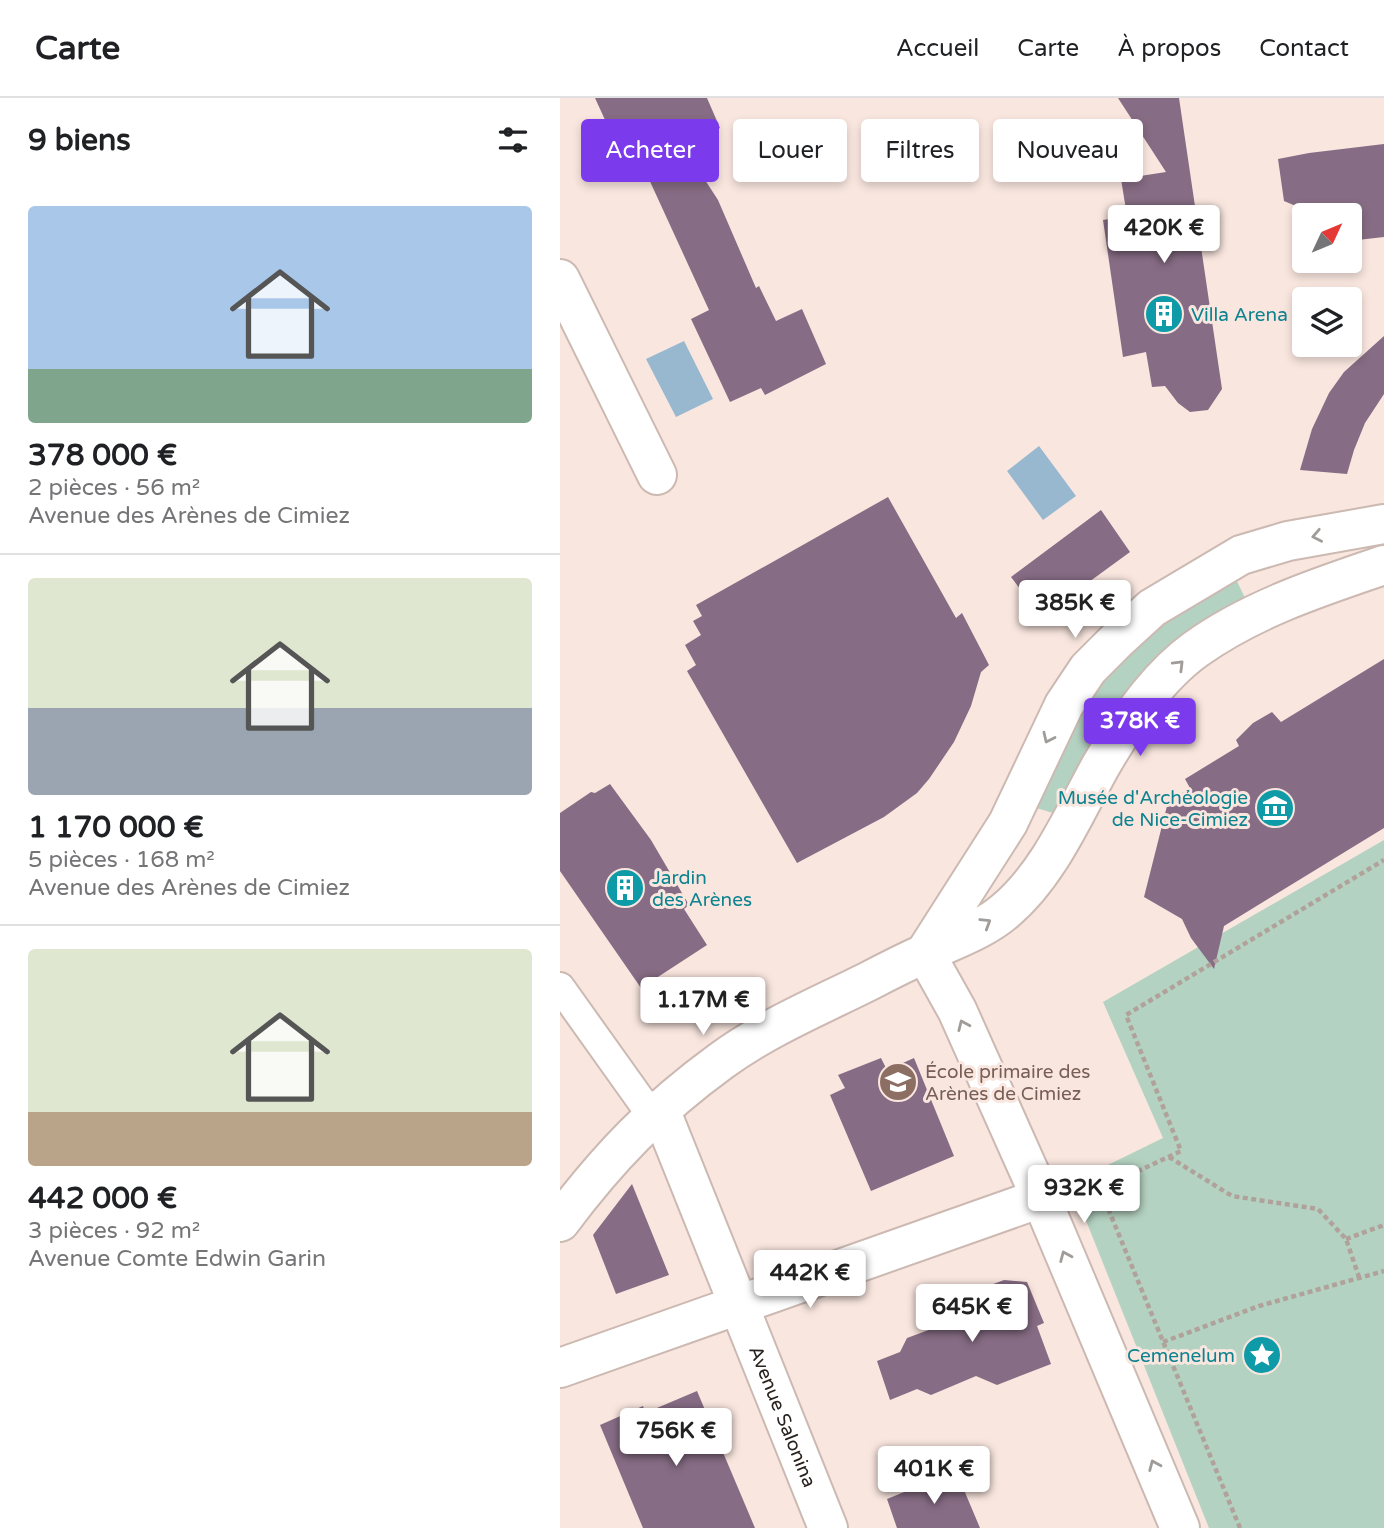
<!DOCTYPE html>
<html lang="fr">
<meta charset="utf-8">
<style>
:root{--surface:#fff;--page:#f6f6f6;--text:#202124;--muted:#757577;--line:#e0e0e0;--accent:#7c3aed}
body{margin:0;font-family:"Varela Round",sans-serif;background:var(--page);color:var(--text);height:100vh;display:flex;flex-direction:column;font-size:26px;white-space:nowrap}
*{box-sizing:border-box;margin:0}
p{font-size:23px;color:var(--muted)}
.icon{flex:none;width:38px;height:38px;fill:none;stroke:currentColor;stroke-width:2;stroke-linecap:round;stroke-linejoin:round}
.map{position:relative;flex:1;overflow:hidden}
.sheet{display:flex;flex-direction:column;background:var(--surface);width:560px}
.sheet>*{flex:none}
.guide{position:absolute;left:21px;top:21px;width:665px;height:63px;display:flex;gap:14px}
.needle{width:46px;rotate:46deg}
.controls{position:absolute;left:732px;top:105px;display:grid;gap:14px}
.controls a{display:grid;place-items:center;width:70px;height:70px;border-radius:7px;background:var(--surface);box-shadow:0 4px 10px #0003;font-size:35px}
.price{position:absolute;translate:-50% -60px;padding:0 16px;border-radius:7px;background:#fff;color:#222;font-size:23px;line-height:46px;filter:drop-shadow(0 2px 4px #0008)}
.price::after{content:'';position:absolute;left:50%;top:42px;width:21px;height:16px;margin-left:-10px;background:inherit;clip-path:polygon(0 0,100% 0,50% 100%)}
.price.on{background:var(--accent);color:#fff}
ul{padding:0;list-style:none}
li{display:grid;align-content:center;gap:14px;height:371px;padding:0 28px}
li+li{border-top:2px solid var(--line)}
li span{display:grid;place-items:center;height:217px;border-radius:7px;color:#555}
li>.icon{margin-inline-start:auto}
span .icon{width:126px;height:126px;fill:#fffc;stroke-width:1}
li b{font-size:30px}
h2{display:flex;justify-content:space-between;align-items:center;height:84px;padding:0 28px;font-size:30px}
.tag{padding:0 24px;border-radius:7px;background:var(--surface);box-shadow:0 4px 10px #0003;font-size:24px;line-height:63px}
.tag.on{background:var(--accent);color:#fff}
header{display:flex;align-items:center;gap:42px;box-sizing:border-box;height:98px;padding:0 35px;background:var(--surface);border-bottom:2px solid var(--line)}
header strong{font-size:33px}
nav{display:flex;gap:38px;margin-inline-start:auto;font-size:24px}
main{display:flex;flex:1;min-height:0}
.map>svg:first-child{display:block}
</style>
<header>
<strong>Carte</strong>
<nav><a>Accueil</a><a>Carte</a><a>À propos</a><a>Contact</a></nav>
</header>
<main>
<section class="sheet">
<h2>9 biens<svg class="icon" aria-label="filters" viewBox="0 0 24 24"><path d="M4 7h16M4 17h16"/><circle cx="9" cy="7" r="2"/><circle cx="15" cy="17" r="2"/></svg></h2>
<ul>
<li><span style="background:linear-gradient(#a9c7e8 75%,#7fa58c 0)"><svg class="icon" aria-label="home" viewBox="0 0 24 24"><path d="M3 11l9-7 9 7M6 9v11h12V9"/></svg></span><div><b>378 000 €</b><p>2 pièces · 56 m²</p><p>Avenue des Arènes de Cimiez</p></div></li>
<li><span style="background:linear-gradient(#dfe7d0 60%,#9aa5b1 0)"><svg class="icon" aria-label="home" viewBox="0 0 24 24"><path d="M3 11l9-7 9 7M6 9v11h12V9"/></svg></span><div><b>1 170 000 €</b><p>5 pièces · 168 m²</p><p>Avenue des Arènes de Cimiez</p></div></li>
<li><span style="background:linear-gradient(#dfe7d0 75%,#b9a48a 0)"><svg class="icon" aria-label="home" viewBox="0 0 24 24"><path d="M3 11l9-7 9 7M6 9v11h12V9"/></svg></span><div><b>442 000 €</b><p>3 pièces · 92 m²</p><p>Avenue Comte Edwin Garin</p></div></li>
</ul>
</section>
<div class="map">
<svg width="824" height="1430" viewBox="0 0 824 1430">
<rect width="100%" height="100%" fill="#f9e6df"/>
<path fill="#b4d2c1" d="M 675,479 L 685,500 L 604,555 L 552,613 L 493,715 L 473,709 C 488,678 502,646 519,617 C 556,555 615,517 675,479 Z
M 824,742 L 824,1430 L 649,1430 L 511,1085 L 603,1040 L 543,904 Z"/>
<path fill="#98b8d0" d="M 124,243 L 153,301 L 116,319 L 86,261 Z
M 479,348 L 516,398 L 483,422 L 447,373 Z"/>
<path fill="#866c84" d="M 35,0 L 147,0 L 160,30 L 123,48 L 158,102 L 196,190 L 199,188 L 216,223 L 242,211 L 266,266 L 205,297 L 201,290 L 170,304 L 131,221 L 149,212 L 82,66 L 68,72 Z
M 558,0 L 619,0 L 662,291 L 648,312 L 630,314 L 618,305 L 605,288 L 592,289 L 586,254 L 563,259 L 543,122 L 567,118 L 561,81 L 606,74 Z
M 824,46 L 824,139 L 789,143 L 789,117 L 757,117 L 724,103 L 718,61 L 749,55 Z
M 824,238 L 824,296 L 805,325 L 794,352 L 787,376 L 740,372 L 752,331 L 769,295 L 784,274 Z
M 328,399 L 396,520 L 402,515 L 429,567 L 421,574 L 411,608 L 394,644 L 369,681 L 357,695 L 324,719 L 237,765 L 127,573 L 136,567 L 125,547 L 141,537 L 133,523 L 142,518 L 136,507 Z
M 541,412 L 570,454 L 481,519 L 451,479 Z
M 824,561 L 824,730 L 664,828 L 654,871 L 631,840 L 622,821 L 584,799 L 608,704 L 630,690 L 625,681 L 679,648 L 676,642 L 693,625 L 712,614 L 721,624 Z
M 50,686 L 91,742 L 129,807 L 124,811 L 147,847 L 81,890 L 0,773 L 0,715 L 31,694 L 35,695 Z
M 321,960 L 327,972 L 354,960 L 394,1058 L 311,1093 L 270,997 L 285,990 L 278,977 Z
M 72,1086 L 109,1177 L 56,1196 L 33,1137 Z
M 444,1182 L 467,1184 L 484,1225 L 477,1228 L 491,1266 L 437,1287 L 416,1278 L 371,1297 L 357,1291 L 330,1302 L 317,1263 L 340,1254 L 347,1240 L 393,1223 L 401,1198 Z
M 137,1293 L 195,1430 L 83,1430 L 40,1327 L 83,1308 L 85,1315 Z
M 396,1373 L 420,1430 L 337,1430 L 327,1401 Z"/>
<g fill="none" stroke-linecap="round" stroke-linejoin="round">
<defs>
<path id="service" d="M 0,889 L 92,1018"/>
<g id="minor">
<path d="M 0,181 L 97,377"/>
<path d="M 365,855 L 397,912 L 481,1100 L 620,1430"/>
<path id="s1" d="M 100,1011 L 268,1430"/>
<path d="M 0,1270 L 481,1100"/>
</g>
<path id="tertiary" d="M 365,855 L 448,725 L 504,607 L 528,571 L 557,542 L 592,510 L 681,457 L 728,443 L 824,426
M 0,1124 C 48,1060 95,1011 161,963 C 206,930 259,908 309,883 C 328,873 348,863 368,854 C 393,842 423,832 445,813 C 488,777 513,718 540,669 C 563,629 598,578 636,551 C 692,511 759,489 824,467"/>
</defs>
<use href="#service" stroke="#cbb9b2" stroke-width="32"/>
<use href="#minor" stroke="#cbb9b2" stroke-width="42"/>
<use href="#tertiary" stroke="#cbb9b2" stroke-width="42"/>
<path stroke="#b0a19b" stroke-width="4.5" stroke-dasharray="5 3.5" stroke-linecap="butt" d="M 609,1059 L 672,1098 L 758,1111 L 786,1141 L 799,1179
M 786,1141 L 824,1127
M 603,1244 L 699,1208 L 824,1173
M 680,1430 L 540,1091 L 621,1053 L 566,917 L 824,762"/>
<use href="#service" stroke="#fff" stroke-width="28"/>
<use href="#minor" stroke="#fff" stroke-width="38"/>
<use href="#tertiary" stroke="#fff" stroke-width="38"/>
</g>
<defs><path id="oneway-chevron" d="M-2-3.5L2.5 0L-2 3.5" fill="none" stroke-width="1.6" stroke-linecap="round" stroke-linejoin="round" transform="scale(1.75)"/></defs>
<g stroke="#9f9c9a">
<use href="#oneway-chevron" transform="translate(757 438) rotate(169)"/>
<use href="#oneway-chevron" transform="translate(619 567) rotate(-45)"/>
<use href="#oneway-chevron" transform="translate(488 640) rotate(115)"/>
<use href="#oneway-chevron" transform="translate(426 825) rotate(-32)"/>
<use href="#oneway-chevron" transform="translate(403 927) rotate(-114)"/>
<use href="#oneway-chevron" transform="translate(505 1158) rotate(-113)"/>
<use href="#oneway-chevron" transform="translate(594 1367) rotate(-113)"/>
</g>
<defs>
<symbol id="building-disc" viewBox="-11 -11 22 22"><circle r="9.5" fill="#0f9aa8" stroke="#f9e6df"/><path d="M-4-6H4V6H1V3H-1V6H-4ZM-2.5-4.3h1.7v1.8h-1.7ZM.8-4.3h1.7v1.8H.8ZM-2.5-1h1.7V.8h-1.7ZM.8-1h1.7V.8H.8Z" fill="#fff"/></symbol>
<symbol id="museum-disc" viewBox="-11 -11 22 22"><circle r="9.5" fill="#0f9aa8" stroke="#f9e6df"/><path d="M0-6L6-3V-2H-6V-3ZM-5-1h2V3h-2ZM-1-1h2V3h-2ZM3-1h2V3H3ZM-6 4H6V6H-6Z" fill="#fff"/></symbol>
<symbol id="school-disc" viewBox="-11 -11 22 22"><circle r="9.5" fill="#8d6e63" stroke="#f9e6df"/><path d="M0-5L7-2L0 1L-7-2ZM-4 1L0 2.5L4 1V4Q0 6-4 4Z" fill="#fff"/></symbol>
<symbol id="sight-disc" viewBox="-11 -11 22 22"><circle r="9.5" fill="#0f9aa8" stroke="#f9e6df"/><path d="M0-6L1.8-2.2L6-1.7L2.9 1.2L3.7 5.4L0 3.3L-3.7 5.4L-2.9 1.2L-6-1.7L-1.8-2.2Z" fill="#fff"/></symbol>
</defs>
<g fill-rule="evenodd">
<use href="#building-disc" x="582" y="194" width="44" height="44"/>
<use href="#museum-disc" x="693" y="688" width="44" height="44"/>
<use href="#building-disc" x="43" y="768" width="44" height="44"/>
<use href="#school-disc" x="316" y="962" width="44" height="44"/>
<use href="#sight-disc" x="680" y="1235" width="44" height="44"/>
</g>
<g text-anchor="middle" stroke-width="6" stroke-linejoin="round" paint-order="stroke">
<g font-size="19" fill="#0d838f" stroke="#f9e6df" text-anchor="start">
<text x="631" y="223">Villa Arena</text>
<text x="688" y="706" text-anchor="end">Musée d'Archéologie<tspan x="688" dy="22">de Nice-Cimiez</tspan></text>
<text x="92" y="786">Jardin<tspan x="92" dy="22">des Arènes</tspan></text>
<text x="675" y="1264" text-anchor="end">Cemenelum</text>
</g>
<g font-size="19" fill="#785e54" stroke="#f9e6df" text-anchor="start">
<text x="365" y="980">École primaire des<tspan x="365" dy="22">Arènes de Cimiez</tspan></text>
</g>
<g font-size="19" fill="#29221f" stroke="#f9e6df">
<text dy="7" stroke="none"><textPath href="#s1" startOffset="331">Avenue Salonina</textPath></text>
</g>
</g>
</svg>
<div class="controls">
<a><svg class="needle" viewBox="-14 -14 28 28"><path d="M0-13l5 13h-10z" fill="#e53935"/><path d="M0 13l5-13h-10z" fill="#757577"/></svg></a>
<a><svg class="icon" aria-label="layers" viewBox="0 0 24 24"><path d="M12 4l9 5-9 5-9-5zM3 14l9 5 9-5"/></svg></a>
</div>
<b class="price" style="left:604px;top:167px">420K €</b>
<b class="price" style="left:515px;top:542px">385K €</b>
<b class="price on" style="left:580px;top:660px">378K €</b>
<b class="price" style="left:143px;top:939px">1.17M €</b>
<b class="price" style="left:524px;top:1127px">932K €</b>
<b class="price" style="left:250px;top:1212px">442K €</b>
<b class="price" style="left:412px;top:1246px">645K €</b>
<b class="price" style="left:116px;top:1370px">756K €</b>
<b class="price" style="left:374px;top:1408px">401K €</b>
<div class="guide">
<a class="tag on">Acheter</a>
<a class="tag">Louer</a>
<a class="tag">Filtres</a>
<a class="tag">Nouveau</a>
</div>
</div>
</main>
